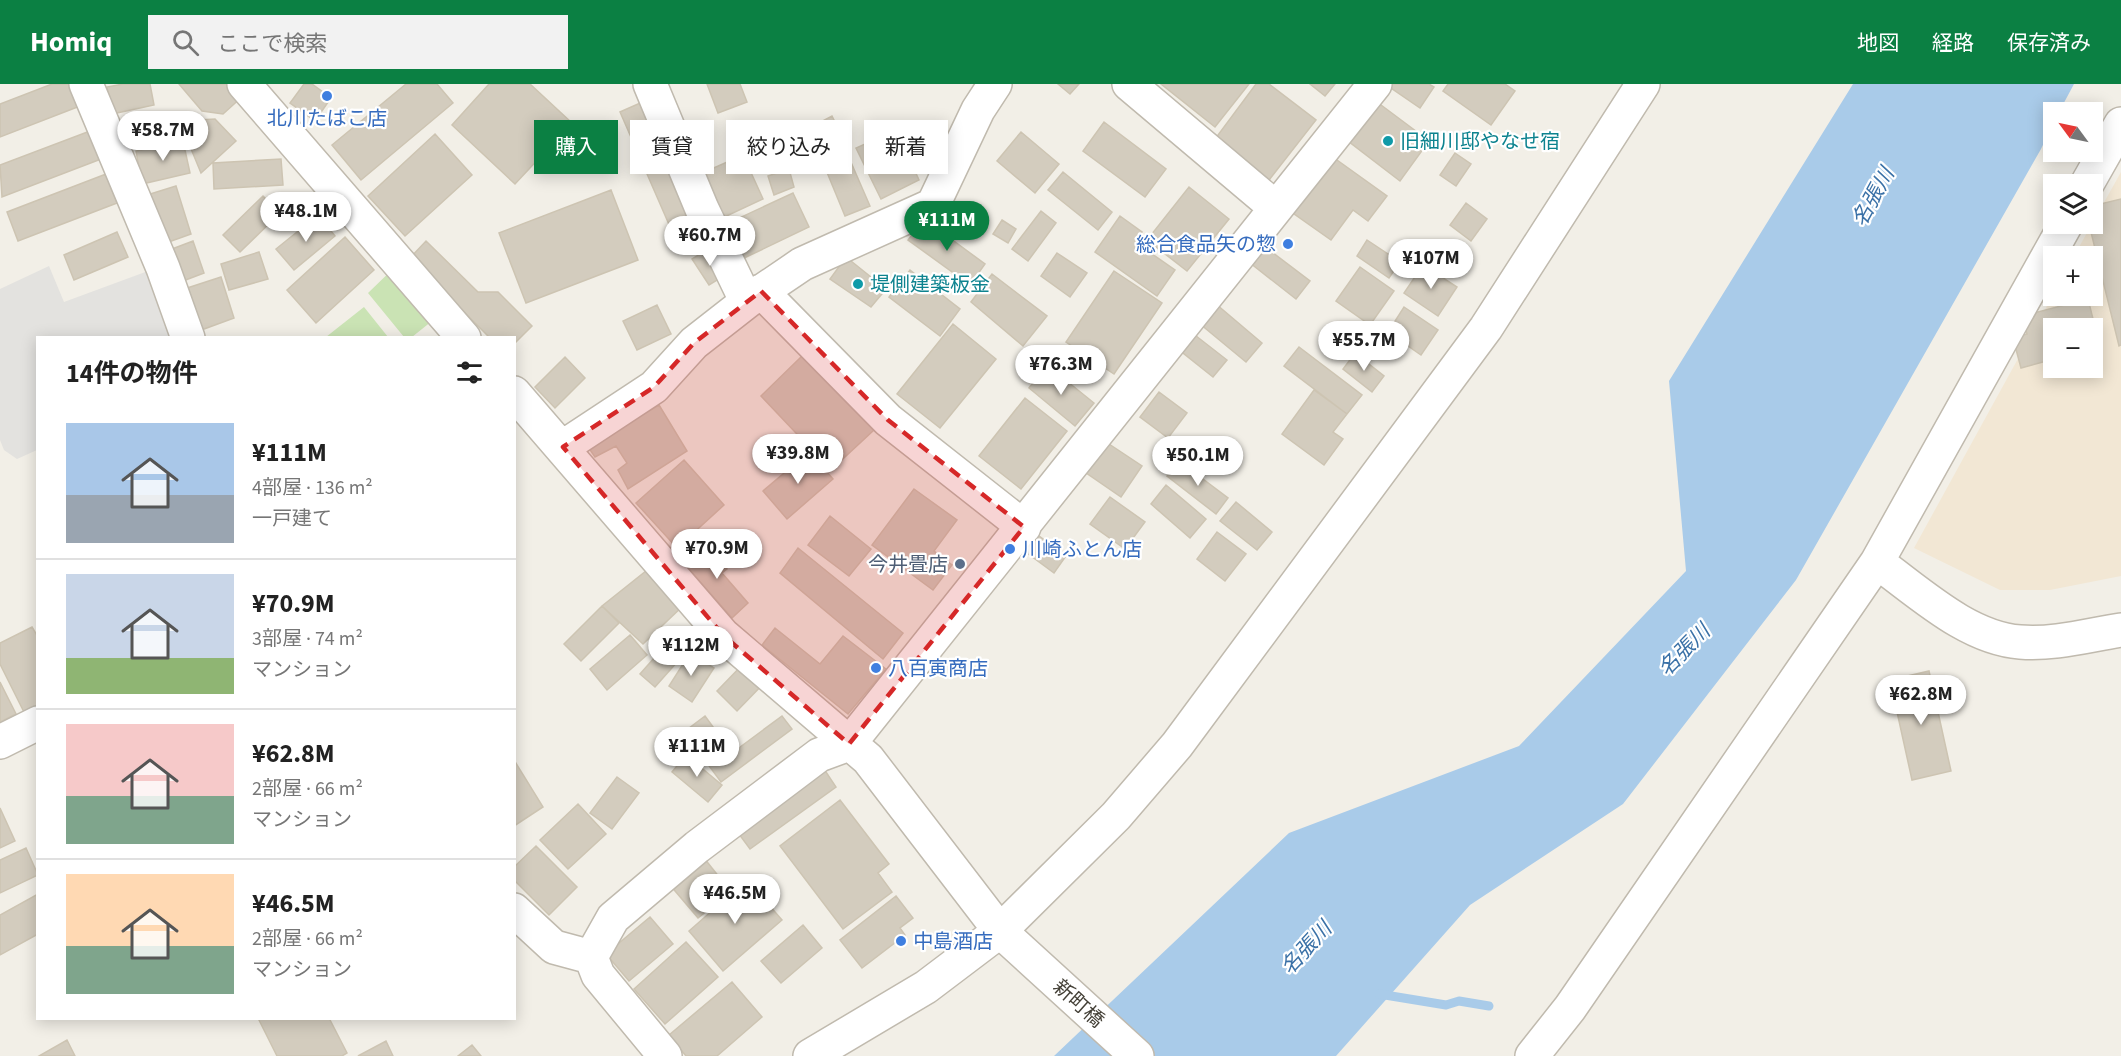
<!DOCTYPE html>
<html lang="ja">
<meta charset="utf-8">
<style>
:root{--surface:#fff;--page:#f2f2f2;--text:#222;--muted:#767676;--line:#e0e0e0;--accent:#0b8043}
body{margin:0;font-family:"Source Sans 3","Noto Sans JP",sans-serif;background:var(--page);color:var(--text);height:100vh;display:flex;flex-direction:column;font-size:22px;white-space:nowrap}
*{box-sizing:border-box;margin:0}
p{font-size:20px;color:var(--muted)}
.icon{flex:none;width:33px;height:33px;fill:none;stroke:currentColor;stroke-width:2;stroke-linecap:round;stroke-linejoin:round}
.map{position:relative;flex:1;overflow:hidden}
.panel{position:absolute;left:36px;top:252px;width:480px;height:684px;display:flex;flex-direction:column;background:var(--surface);border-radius:0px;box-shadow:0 3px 15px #0003}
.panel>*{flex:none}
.top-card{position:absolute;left:534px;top:36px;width:570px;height:54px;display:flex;gap:12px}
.needle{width:39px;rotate:303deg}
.fabs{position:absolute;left:2043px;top:18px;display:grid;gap:12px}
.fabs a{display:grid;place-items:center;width:60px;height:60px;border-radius:0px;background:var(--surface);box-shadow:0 3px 15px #0003;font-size:30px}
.price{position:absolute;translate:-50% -51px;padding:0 14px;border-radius:21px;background:#fff;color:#222;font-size:20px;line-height:39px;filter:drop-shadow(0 2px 3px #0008)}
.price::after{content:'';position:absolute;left:50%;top:36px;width:18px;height:14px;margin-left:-9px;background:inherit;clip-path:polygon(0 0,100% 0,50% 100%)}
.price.active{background:var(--accent);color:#fff}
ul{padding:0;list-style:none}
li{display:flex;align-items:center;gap:18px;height:150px;padding:0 30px}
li+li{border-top:2px solid var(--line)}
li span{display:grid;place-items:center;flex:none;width:168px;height:120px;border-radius:0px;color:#555}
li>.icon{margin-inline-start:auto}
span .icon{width:72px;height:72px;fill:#fffc;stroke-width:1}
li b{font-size:26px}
h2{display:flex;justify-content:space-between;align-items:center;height:72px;padding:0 30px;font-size:26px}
.tag{padding:0 21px;border-radius:0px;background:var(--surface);box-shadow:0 3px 15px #0003;font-size:21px;line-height:54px}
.tag.active{background:var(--accent);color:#fff}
header{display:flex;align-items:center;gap:36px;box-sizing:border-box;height:84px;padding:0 30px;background:var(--accent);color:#fff}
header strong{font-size:28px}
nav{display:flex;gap:33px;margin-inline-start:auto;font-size:21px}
.search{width:420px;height:54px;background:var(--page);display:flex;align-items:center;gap:15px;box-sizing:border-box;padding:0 21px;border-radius:0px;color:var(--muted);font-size:22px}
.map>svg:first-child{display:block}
</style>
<header>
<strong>Homiq</strong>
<div class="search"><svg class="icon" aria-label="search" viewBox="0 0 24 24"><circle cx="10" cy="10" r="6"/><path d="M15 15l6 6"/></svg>ここで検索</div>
<nav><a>地図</a><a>経路</a><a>保存済み</a></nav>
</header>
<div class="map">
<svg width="2121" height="972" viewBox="0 0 2121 972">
<rect width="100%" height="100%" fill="#f2efe7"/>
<path fill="#f2e7d4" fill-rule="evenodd" d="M 2121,88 L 2121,492 L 2050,506 L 2000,506 L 1914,464 L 2053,211 L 2092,212 L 2092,172 L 2074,172 ZM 2054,244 L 2092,244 L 2092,284 L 2054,284 Z"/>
<path fill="#cae3b4" d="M 397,181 L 437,233 L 412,253 L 404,253 L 368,209 Z
M 364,223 L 388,253 L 326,253 Z"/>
<path fill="#e3e2df" d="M 49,182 L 64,218 L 148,187 L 174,253 L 38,254 L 37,366 L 17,375 L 4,366 L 0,356 L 0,205 Z"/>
<path fill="#a9cbe9" d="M 1853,0 L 2074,0 L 2059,28 L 2054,28 L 2053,40 L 2041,65 L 1796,496 L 1623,720 L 1470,821 L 1336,972 L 1054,972 L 1289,749 L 1519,662 L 1686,487 L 1669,297 Z"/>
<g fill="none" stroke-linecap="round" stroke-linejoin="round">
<path stroke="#a9cbe9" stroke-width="9" d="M 1379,910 L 1446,921 L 1459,917 L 1489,922"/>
</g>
<path fill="#d3ccbe" stroke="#cdc4b2" stroke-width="1.5" d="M 52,0 L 72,0 L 80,22 L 0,53 L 0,20 Z
M 123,0 L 150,0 L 154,21 L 112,30 L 107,3 Z
M 179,0 L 233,0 L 243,12 L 223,30 L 202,27 Z
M 304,0 L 312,0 L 331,14 L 315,37 L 290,19 Z
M 406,0 L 437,0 L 453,19 L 361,96 L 332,61 Z
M 489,0 L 530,0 L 572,39 L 515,100 L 452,41 Z
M 707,0 L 740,0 L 747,18 L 718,29 Z
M 1058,0 L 1079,0 L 1070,10 Z
M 1161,0 L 1249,0 L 1215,43 Z
M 1256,0 L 1269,0 L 1316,36 L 1269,96 L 1215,55 Z
M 1310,0 L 1335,0 L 1325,12 Z
M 1385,0 L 1429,0 L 1434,3 L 1420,24 Z
M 1448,0 L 1505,0 L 1515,7 L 1491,41 L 1443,7 Z
M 647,16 L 698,133 L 671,145 L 620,28 Z
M 1377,18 L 1429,57 L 1400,97 L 1348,57 Z
M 156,28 L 162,49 L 125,59 L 119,38 Z
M 832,32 L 848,64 L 829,74 L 813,42 Z
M 215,35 L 236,57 L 201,89 L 182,43 L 198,36 Z
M 1104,38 L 1166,85 L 1145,113 L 1083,67 Z
M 896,46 L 919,96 L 881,115 L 856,64 Z
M 90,47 L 101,75 L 2,113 L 0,81 Z
M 1021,48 L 1059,80 L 1035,109 L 997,77 Z
M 435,50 L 472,91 L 405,152 L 368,112 Z
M 183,57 L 190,89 L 142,100 L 136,67 Z
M 1455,69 L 1471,80 L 1456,102 L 1440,91 Z
M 743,71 L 763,115 L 718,136 L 698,91 Z
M 1330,71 L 1387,112 L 1368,137 L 1353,126 L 1331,156 L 1290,127 Z
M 281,75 L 283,101 L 214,105 L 213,79 Z
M 850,76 L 870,122 L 845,132 L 826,86 Z
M 789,85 L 794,103 L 774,111 L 768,92 Z
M 1063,88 L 1112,128 L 1098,146 L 1048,106 Z
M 106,90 L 117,119 L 18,157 L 7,128 Z
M 176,102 L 191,150 L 163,160 L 147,111 Z
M 1189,103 L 1229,135 L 1187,187 L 1147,156 Z
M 611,106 L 638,176 L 526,219 L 499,149 Z
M 793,109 L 809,143 L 738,177 L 722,142 Z
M 263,112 L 280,129 L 240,168 L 223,151 Z
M 2121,115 L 2121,261 L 2119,262 L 2089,140 L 2092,140 L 2092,122 Z
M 1466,119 L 1487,135 L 1471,157 L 1450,141 Z
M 1041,127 L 1056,139 L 1028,177 L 1012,165 Z
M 318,131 L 335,152 L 294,186 L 276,165 Z
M 1120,132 L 1142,148 L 1135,158 L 1175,186 L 1157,212 L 1095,168 Z
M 924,135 L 985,180 L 970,201 L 908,156 Z
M 1002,136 L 1016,145 L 1008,159 L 993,150 Z
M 117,148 L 128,173 L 74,196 L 64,171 Z
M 345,153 L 374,186 L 316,239 L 287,206 Z
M 1367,156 L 1400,178 L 1389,194 L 1357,172 Z
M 193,157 L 204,189 L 183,197 L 172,165 Z
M 426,157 L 478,208 L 498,208 L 532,242 L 514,260 L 514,254 L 490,254 L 410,174 Z
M 1264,162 L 1310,197 L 1296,215 L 1250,179 Z
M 710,164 L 727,190 L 709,201 L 692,175 Z
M 259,168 L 268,195 L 229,206 L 221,180 Z
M 1057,169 L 1087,189 L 1070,213 L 1041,192 Z
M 846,173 L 886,205 L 871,223 L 830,195 Z
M 1423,181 L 1457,203 L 1438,232 L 1404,209 Z
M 1360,183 L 1394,207 L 1370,241 L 1336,217 Z
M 910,186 L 960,225 L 940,252 L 889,213 Z
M 1114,187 L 1162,219 L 1114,290 L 1066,258 Z
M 992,190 L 1047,232 L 1023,262 L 971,218 Z
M 221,193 L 234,234 L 196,248 L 181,206 Z
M 2088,215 L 2100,263 L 2092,265 L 2092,244 L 2054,244 L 2054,275 L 2021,284 L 2013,254 L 2027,250 L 2022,232 Z
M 1216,220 L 1262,259 L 1246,278 L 1200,240 Z
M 657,221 L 671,250 L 637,266 L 623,237 Z
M 1404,223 L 1438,246 L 1421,271 L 1388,248 Z
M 953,240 L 996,275 L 940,344 L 897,310 Z
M 1191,248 L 1227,276 L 1213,293 L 1178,265 Z
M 1299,263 L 1362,311 L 1347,330 L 1284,282 Z
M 1355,269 L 1384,292 L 1372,308 L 1343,285 Z
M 803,271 L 874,346 L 831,386 L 761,312 Z
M 565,273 L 585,294 L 555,324 L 535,303 Z
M 1047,281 L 1094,319 L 1075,342 L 1029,304 Z
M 1314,306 L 1347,330 L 1333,348 L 1343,355 L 1324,381 L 1282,350 Z
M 1159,308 L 1187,329 L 1168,354 L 1140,333 Z
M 1025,314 L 1067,347 L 1021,405 L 979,372 Z
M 659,321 L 687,367 L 628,405 L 618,386 L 627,379 L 616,362 L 595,373 L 586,360 L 639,327 L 642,331 Z
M 1100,354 L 1142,382 L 1121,413 L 1079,384 Z
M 809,368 L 833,395 L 787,435 L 763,407 Z
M 684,376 L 724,421 L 677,464 L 636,419 Z
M 1179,377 L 1228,414 L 1216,430 L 1167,392 Z
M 1166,401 L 1206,435 L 1190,454 L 1151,420 Z
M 914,405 L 957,436 L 934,467 L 952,481 L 933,506 L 872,461 Z
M 1110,413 L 1145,438 L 1125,465 L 1090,440 Z
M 1236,418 L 1272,448 L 1257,466 L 1220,437 Z
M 830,432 L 871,465 L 849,492 L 808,461 Z
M 1031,446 L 1066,472 L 1054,489 L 1019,463 Z
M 1217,448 L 1246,470 L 1225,497 L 1197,475 Z
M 715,458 L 724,468 L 717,474 L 727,485 L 722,489 L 748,519 L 732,534 L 687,483 Z
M 798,464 L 903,549 L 883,575 L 780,489 Z
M 651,483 L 686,519 L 643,560 L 602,522 Z
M 602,522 L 619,539 L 581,577 L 564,560 Z
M 32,543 L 38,553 L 38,621 L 24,628 L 0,580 L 0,559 Z
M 775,544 L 820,580 L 843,552 L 886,585 L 848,630 L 762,561 Z
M 630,551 L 647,571 L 607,606 L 590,585 Z
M 663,564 L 678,577 L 655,603 L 640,590 Z
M 690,569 L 714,584 L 692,618 L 669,602 Z
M 746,577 L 766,597 L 737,627 L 717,607 Z
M 1929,587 L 1951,687 L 1912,696 L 1890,596 Z
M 0,598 L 16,630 L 0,638 Z
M 705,632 L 732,669 L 782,632 L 792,645 L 721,698 L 684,648 Z
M 686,671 L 722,701 L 708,718 L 672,688 Z
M 514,676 L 543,723 L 514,742 Z
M 820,679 L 836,703 L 750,765 L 733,742 Z
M 617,693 L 639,709 L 612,745 L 590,729 Z
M 840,716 L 889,780 L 878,789 L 892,808 L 843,845 L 780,762 Z
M 578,720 L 606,750 L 568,785 L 540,756 Z
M 0,724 L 15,757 L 0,764 Z
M 536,762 L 577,803 L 549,831 L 514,796 L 514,783 Z
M 26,764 L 38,791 L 0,809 L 0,776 Z
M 704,774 L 731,808 L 698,834 L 670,801 Z
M 747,796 L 782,836 L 723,887 L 689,847 Z
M 38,810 L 38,850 L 0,871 L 0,831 Z
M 896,812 L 913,834 L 900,844 L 905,851 L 862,884 L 840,856 Z
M 650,833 L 673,860 L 629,897 L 606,870 Z
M 803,841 L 822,864 L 781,899 L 761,877 Z
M 686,858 L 718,893 L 665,940 L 634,905 Z
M 732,898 L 762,933 L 717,972 L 686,972 L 669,951 Z
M 258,934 L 329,934 L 347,969 L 342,972 L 277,972 Z
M 67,956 L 75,972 L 39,972 Z
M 386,957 L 393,972 L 358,972 Z
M 472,961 L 481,972 L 458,972 Z"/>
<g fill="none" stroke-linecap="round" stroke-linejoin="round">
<defs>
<path id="minor" d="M 86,0 L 163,184 L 188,254
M 244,0 L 464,254
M 650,0 L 702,125 L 741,206 L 749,216
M 1129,0 L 1276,124
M 2087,100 L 2121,40
M 761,207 L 888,336 L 1024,443
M 514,309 L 723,551 L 868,675 L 1000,847 L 1137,972
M 563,363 L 654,303 L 694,259 L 749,216 L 802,180 L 933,121 L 978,26 L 995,0
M 1877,478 C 1919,508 1967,554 2020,558 C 2053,561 2089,551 2121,546
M 0,658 L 38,639
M 514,826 L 554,863 L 591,873
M 591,873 L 613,834 L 697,763 L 819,671 L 849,660 L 1375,0
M 591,873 L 598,891 L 665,972
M 810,972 L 926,903 L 1000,847 L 1116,732 L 1177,661 L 1486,244 L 1643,0
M 1532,972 L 1570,924 L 1877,478 L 2066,140"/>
</defs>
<use href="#minor" stroke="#c0baae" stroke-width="36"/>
<use href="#minor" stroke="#fff" stroke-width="33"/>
</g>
<path fill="#d62828" fill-opacity="0.2" stroke="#d62828" stroke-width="4.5" stroke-dasharray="12 8" stroke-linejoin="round" d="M 761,207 L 888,336 L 1024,443 L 849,660 L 723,551 L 563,363 L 654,303 L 694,259 Z"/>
<g fill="#3f7fe0" stroke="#fff" stroke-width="2">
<circle cx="327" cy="12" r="6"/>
<circle cx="1288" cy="160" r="6"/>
<circle cx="1010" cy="465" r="6"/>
<circle cx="876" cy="584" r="6"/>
<circle cx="901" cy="857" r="6"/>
</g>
<g fill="#0f9aa8" stroke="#fff" stroke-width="2">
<circle cx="1388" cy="57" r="6"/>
<circle cx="858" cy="200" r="6"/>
</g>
<circle fill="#5c6f8a" stroke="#fff" stroke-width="2" cx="960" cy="480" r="6"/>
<g text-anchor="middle" stroke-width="4.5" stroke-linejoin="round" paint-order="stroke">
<g font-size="20" fill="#366cbe" stroke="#fff" text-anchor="start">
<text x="327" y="41" text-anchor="middle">北川たばこ店</text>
<text x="1276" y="167" text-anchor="end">総合食品矢の惣</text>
<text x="1022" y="472">川崎ふとん店</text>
<text x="888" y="591">八百寅商店</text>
<text x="913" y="864">中島酒店</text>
</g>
<g font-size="20" fill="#0d838f" stroke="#fff" text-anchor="start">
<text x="1400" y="64">旧細川邸やなせ宿</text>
<text x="870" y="207">堤側建築板金</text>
</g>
<g font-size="20" fill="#4e5e75" stroke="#fff" text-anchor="end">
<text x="948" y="487">今井畳店</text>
</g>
<g font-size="20" fill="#444037" stroke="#fff">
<text transform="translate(1079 919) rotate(42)" y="7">新町橋</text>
</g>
<g font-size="21" font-style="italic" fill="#3a71a7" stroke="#fff">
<text transform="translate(1873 113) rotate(-61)" y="7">名張川</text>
<text transform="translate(1684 566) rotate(-45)" y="7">名張川</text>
<text transform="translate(1306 864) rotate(-47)" y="7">名張川</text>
</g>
</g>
</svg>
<div class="fabs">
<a><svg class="needle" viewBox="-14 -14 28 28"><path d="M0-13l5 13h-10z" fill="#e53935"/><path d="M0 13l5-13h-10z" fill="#767676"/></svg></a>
<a><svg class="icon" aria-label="layers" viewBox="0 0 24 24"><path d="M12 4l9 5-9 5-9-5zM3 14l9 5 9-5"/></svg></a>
<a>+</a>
<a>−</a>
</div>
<b class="price" style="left:163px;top:78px">¥58.7M</b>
<b class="price" style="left:306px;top:159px">¥48.1M</b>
<b class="price active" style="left:947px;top:168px">¥111M</b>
<b class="price" style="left:710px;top:183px">¥60.7M</b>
<b class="price" style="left:1431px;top:206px">¥107M</b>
<b class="price" style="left:1364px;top:288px">¥55.7M</b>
<b class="price" style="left:1061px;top:312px">¥76.3M</b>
<b class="price" style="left:798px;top:401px">¥39.8M</b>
<b class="price" style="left:1198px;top:403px">¥50.1M</b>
<b class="price" style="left:717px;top:496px">¥70.9M</b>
<b class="price" style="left:691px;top:593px">¥112M</b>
<b class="price" style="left:1921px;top:642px">¥62.8M</b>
<b class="price" style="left:697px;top:694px">¥111M</b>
<b class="price" style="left:735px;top:841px">¥46.5M</b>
<div class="top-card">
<a class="tag active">購入</a>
<a class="tag">賃貸</a>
<a class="tag">絞り込み</a>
<a class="tag">新着</a>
</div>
<section class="panel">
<h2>14件の物件<svg class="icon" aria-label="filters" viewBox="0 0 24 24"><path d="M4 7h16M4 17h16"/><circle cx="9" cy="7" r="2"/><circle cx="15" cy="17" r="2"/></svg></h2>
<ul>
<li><span style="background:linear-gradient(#a9c7e8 60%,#9aa5b1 0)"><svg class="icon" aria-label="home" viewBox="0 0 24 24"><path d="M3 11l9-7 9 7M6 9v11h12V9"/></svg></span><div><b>¥111M</b><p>4部屋 · 136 m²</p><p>一戸建て</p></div></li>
<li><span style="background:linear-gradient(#c9d6e8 70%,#8fb573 0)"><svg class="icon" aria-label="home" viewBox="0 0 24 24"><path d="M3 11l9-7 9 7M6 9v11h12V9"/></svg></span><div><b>¥70.9M</b><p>3部屋 · 74 m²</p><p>マンション</p></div></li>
<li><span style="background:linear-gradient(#f6c9c9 60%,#7fa58c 0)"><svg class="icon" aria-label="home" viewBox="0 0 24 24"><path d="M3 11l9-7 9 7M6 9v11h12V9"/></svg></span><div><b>¥62.8M</b><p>2部屋 · 66 m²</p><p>マンション</p></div></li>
<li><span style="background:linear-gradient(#ffd9b3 60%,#7fa58c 0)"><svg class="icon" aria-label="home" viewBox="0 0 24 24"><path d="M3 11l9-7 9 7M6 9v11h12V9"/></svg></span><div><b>¥46.5M</b><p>2部屋 · 66 m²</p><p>マンション</p></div></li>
</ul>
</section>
</div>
